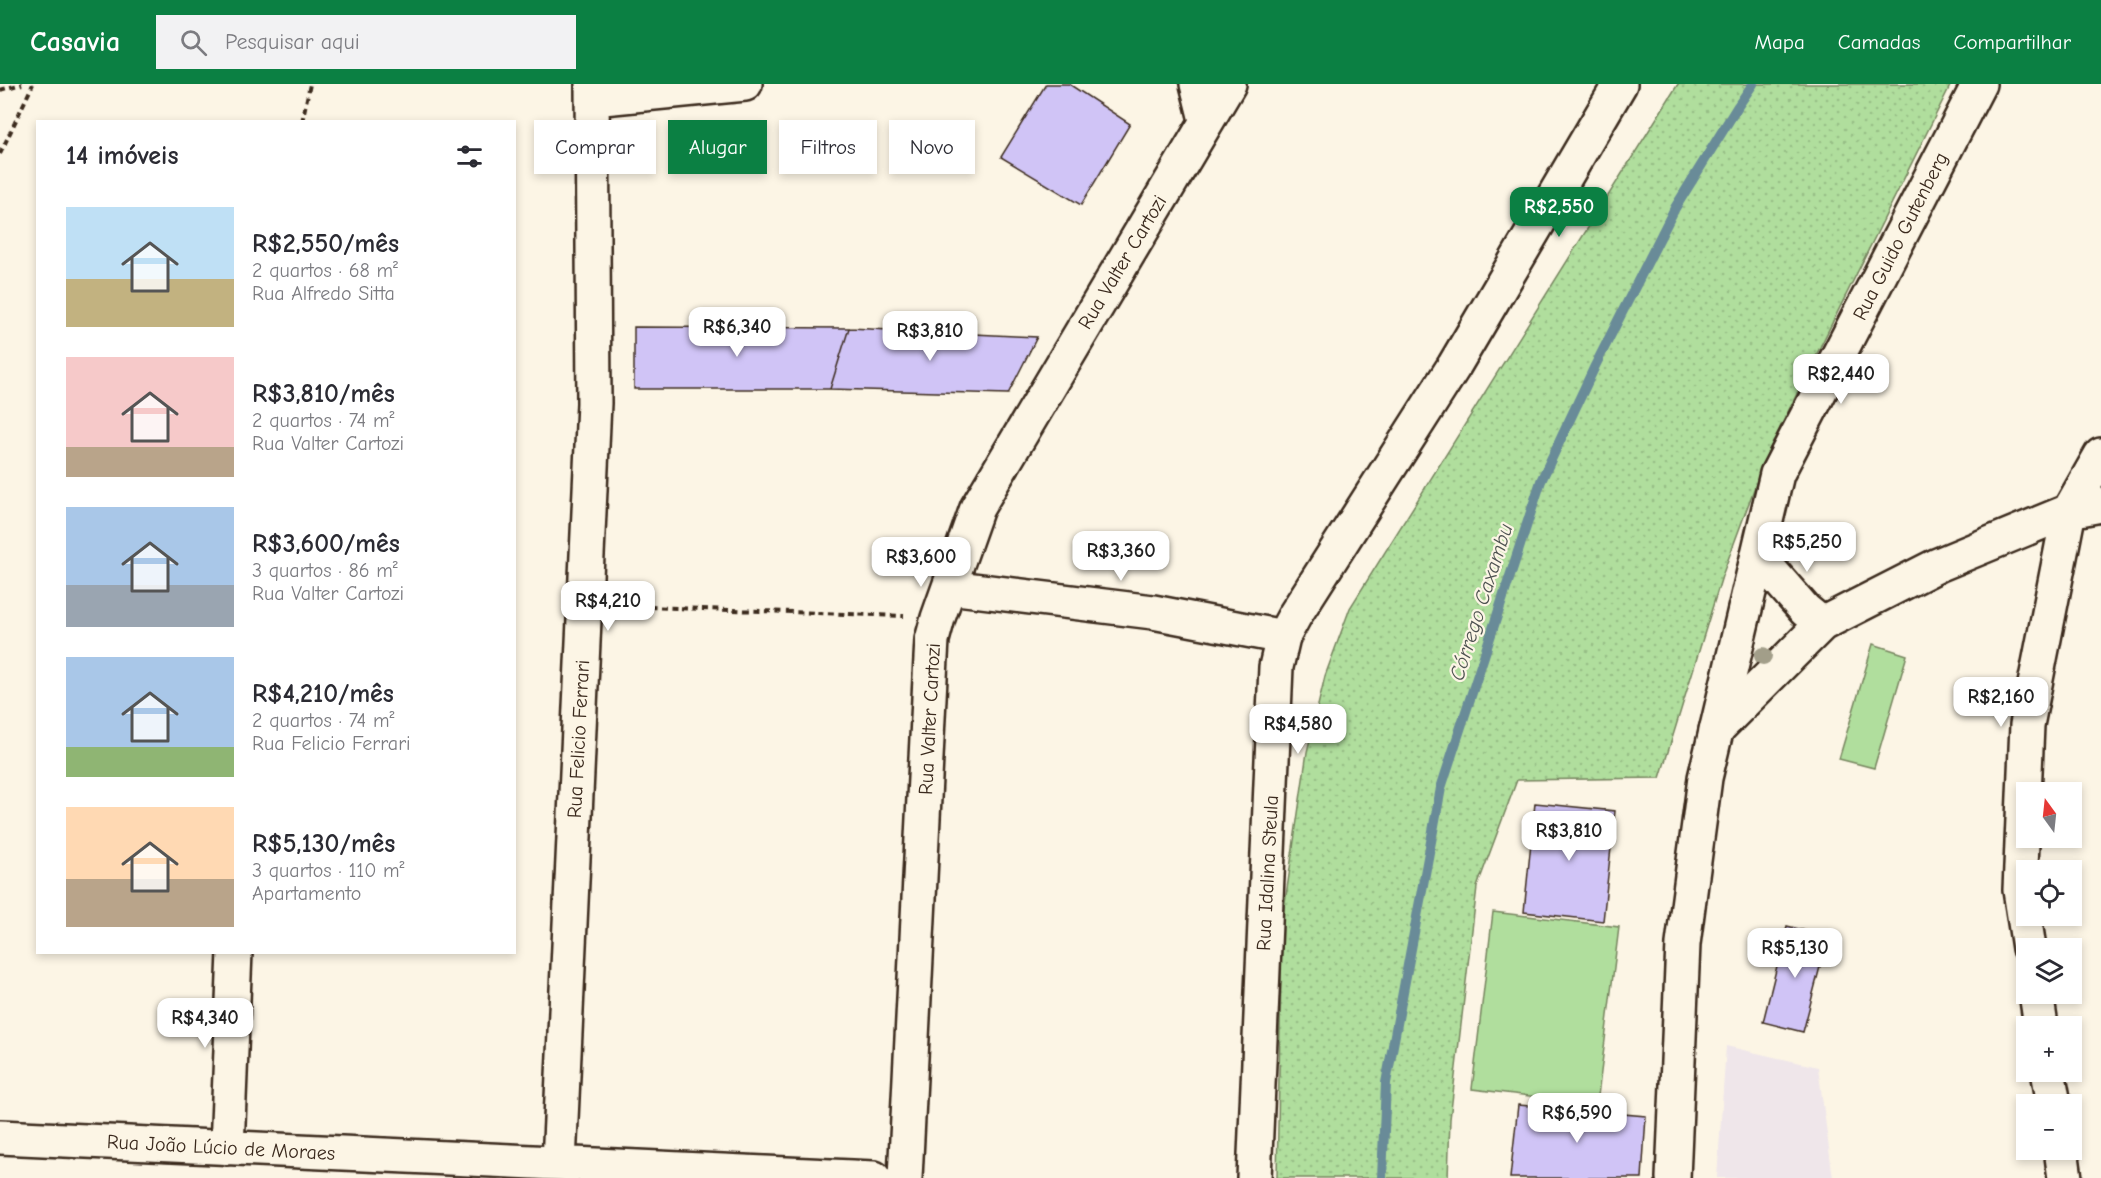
<!DOCTYPE html>
<html lang="pt">
<meta charset="utf-8">
<style>
:root{--surface:#fff;--page:#f2f2f3;--text:#2b2b33;--muted:#7c7c81;--accent:#0b8043}
body{margin:0;font-family:"Comic Neue",sans-serif;background:var(--page);color:var(--text);height:100vh;display:flex;flex-direction:column;font-size:22px;white-space:nowrap}
*{box-sizing:border-box;margin:0}
p{font-size:20px;color:var(--muted)}
.icon{flex:none;width:33px;height:33px;fill:none;stroke:currentColor;stroke-width:2;stroke-linecap:round;stroke-linejoin:round}
.map{position:relative;flex:1;overflow:hidden}
.sheet{position:absolute;left:36px;top:36px;width:480px;height:834px;display:flex;flex-direction:column;background:var(--surface);border-radius:0px;box-shadow:0 3px 9px #0003}
.sheet>*{flex:none}
.hud{position:absolute;left:534px;top:36px;width:570px;height:54px;display:flex;gap:12px}
.needle{width:39px;rotate:345deg}
.controls{position:absolute;left:2016px;top:698px;display:grid;gap:12px}
.controls a{display:grid;place-items:center;width:66px;height:66px;border-radius:0px;background:var(--surface);box-shadow:0 3px 9px #0003;font-size:30px}
.price{position:absolute;translate:-50% -51px;padding:0 14px;border-radius:12px;background:#fff;color:#222;font-size:20px;line-height:39px;filter:drop-shadow(0 2px 3px #0008)}
.price::after{content:'';position:absolute;left:50%;top:36px;width:18px;height:14px;margin-left:-9px;background:inherit;clip-path:polygon(0 0,100% 0,50% 100%)}
.price.active{background:var(--accent);color:#fff}
ul{padding:0;list-style:none}
li{display:flex;align-items:center;gap:18px;height:150px;padding:0 30px}
li span{display:grid;place-items:center;flex:none;width:168px;height:120px;border-radius:0px;color:#555}
li>.icon{margin-inline-start:auto}
span .icon{width:72px;height:72px;fill:#fffc;stroke-width:1}
li b{font-size:26px}
h2{display:flex;justify-content:space-between;align-items:center;height:72px;padding:0 30px;font-size:26px}
.chip{padding:0 21px;border-radius:0px;background:var(--surface);box-shadow:0 3px 9px #0003;font-size:21px;line-height:54px}
.chip.active{background:var(--accent);color:#fff}
header{display:flex;align-items:center;gap:36px;box-sizing:border-box;height:84px;padding:0 30px;background:var(--accent);color:#fff}
header strong{font-size:28px}
nav{display:flex;gap:33px;margin-inline-start:auto;font-size:21px}
.search{width:420px;height:54px;background:var(--page);display:flex;align-items:center;gap:15px;box-sizing:border-box;padding:0 21px;border-radius:0px;color:var(--muted);font-size:22px}
.map>svg:first-child{display:block}
</style>
<header>
<strong>Casavia</strong>
<div class="search"><svg class="icon" aria-label="search" viewBox="0 0 24 24"><circle cx="10" cy="10" r="6"/><path d="M15 15l6 6"/></svg>Pesquisar aqui</div>
<nav><a>Mapa</a><a>Camadas</a><a>Compartilhar</a></nav>
</header>
<div class="map">
<svg width="2101" height="1094" viewBox="0 0 2101 1094">
<defs>
<pattern id="green-dots" width="8" height="8" patternUnits="userSpaceOnUse" patternTransform="scale(1.5)"><rect width="8" height="8" fill="#b0de9d"/><path d="M2 2h.1M6 6h.1" fill="none" stroke="#98bf87" stroke-width="1.8" stroke-linecap="round"/></pattern>
</defs>
<rect width="100%" height="100%" fill="#fcf5e5"/>
<filter id="ink" filterUnits="userSpaceOnUse"><feTurbulence type="fractalNoise" baseFrequency=".0167" numOctaves="2"/><feDisplacementMap in="SourceGraphic" scale="12" xChannelSelector="R" yChannelSelector="G"/><feConvolveMatrix kernelMatrix="1 2 1 2 8 2 1 2 1" color-interpolation-filters="sRGB"/></filter>
<g filter="url(#ink)">
<path fill="#efe6ea" d="M 1726,962 L 1818,983 L 1833,1094 L 1717,1094 Z"/>
<path fill="url(#green-dots)" stroke="#76845e" stroke-width="1.5" d="M 1678,0 L 1951,0 L 1767,370 L 1722,492 L 1660,694 L 1517,696 L 1477,803 L 1450,1035 L 1448,1094 L 1277,1094 L 1282,839 L 1307,668 L 1325,592 L 1350,524 Z"/>
<path fill="#b0de9d" stroke="#76845e" stroke-width="1.5" d="M 1873,560 L 1907,571 L 1874,684 L 1839,675 Z
M 1493,828 L 1619,843 L 1597,1020 L 1472,1005 Z"/>
<g fill="none" stroke-linecap="round" stroke-linejoin="round">
<path stroke="#698b98" stroke-width="10" d="M 1382,1094 L 1386,999 L 1441,704 L 1541,397 L 1595,282 L 1675,124 L 1738,22 L 1753,0"/>
</g>
<path fill="#d0c4f6" stroke="#3b2a1e" stroke-width="1.5" d="M 1046,0 L 1069,0 L 1130,40 L 1081,121 L 1001,73 Z
M 634,243 L 849,244 L 830,305 L 634,305 Z
M 849,244 L 1037,253 L 1008,310 L 830,305 Z
M 1535,719 L 1615,727 L 1603,837 L 1524,828 Z
M 1787,842 L 1828,852 L 1803,948 L 1763,938 Z
M 1518,1021 L 1646,1032 L 1642,1094 L 1510,1094 Z"/>
<g fill="none" stroke-linecap="round" stroke-linejoin="round">
<defs>
<path id="minor" d="M 1197,0 L 1206,36
M 593,15 L 745,0
M 949,503 L 1153,528 L 1283,553
M 1716,646 L 1822,540 L 1938,481 L 2069,427 L 2101,421
M 2029,864 L 2020,806 L 2027,641 L 2069,427 L 2101,371
M 2036,909 L 2041,942
M 2048,987 L 2054,1020
M 0,1053 L 874,1094
M 227,1064 L 235,868
M 2061,1065 L 2065,1094
M 559,1079 L 594,319 L 592,0
M 905,1094 L 931,574 L 932,556 L 938,534 L 977,424 L 1229,0
M 1254,1094 L 1276,583 L 1283,553 L 1295,531 L 1454,282 L 1620,0"/>
<path id="tertiary" d="M 1758,472 L 1805,526 L 1822,540
M 1673,1094 L 1683,860 L 1705,694 L 1777,390 L 1979,0"/>
</defs>
<use href="#minor" stroke="#3b2a1e" stroke-width="38"/>
<use href="#tertiary" stroke="#3b2a1e" stroke-width="38"/>
<path stroke="#3b2a1e" stroke-width="4" stroke-dasharray="6 4.5" stroke-linecap="butt" d="M 0,6 L 22,0
M 302,38 L 310,0
M 0,70 L 33,0
M 618,522 L 904,532"/>
<use href="#minor" stroke="#fcf5e5" stroke-width="33"/>
<use href="#tertiary" stroke="#fcf5e5" stroke-width="33"/>
</g>
<circle fill="#a29e89" cx="1763" cy="572" r="9"/>
</g>
<g text-anchor="middle" stroke-width="4.5" stroke-linejoin="round" paint-order="stroke">
<g font-size="20" fill="#3b2a1e" stroke="#fcf5e5">
<text transform="translate(1900 152) rotate(-63)" y="7">Rua Guido Gutenberg</text>
<text transform="translate(1122 178) rotate(-59)" y="7">Rua Valter Cartozi</text>
<text transform="translate(929 635) rotate(-87)" y="7">Rua Valter Cartozi</text>
<text transform="translate(578 655) rotate(-87)" y="7">Rua Felicio Ferrari</text>
<text transform="translate(1267 789) rotate(-87)" y="7">Rua Idalina Steula</text>
<text transform="translate(221 1063) rotate(3)" y="7">Rua João Lúcio de Moraes</text>
</g>
<g font-size="21" font-style="italic" fill="#4e5251" stroke="#fcf5e5">
<text transform="translate(1481 518) rotate(-72)" y="7">Córrego Caxambu</text>
</g>
</g>
</svg>
<div class="controls">
<a><svg class="needle" viewBox="-14 -14 28 28"><path d="M0-13l5 13h-10z" fill="#e53935"/><path d="M0 13l5-13h-10z" fill="#7c7c81"/></svg></a>
<a><svg class="icon" aria-label="locate" viewBox="0 0 24 24"><circle cx="12" cy="12" r="6"/><path d="M12 2v4M12 18v4M2 12h4M18 12h4"/></svg></a>
<a><svg class="icon" aria-label="layers" viewBox="0 0 24 24"><path d="M12 4l9 5-9 5-9-5zM3 14l9 5 9-5"/></svg></a>
<a>+</a>
<a>−</a>
</div>
<b class="price active" style="left:1559px;top:154px">R$2,550</b>
<b class="price" style="left:737px;top:274px">R$6,340</b>
<b class="price" style="left:930px;top:278px">R$3,810</b>
<b class="price" style="left:1841px;top:321px">R$2,440</b>
<b class="price" style="left:1807px;top:489px">R$5,250</b>
<b class="price" style="left:1121px;top:498px">R$3,360</b>
<b class="price" style="left:921px;top:504px">R$3,600</b>
<b class="price" style="left:608px;top:548px">R$4,210</b>
<b class="price" style="left:2001px;top:644px">R$2,160</b>
<b class="price" style="left:1298px;top:671px">R$4,580</b>
<b class="price" style="left:1569px;top:778px">R$3,810</b>
<b class="price" style="left:1795px;top:895px">R$5,130</b>
<b class="price" style="left:205px;top:965px">R$4,340</b>
<b class="price" style="left:1577px;top:1060px">R$6,590</b>
<div class="hud">
<a class="chip">Comprar</a>
<a class="chip active">Alugar</a>
<a class="chip">Filtros</a>
<a class="chip">Novo</a>
</div>
<section class="sheet">
<h2>14 imóveis<svg class="icon" aria-label="filters" viewBox="0 0 24 24"><path d="M4 7h16M4 17h16"/><circle cx="9" cy="7" r="2"/><circle cx="15" cy="17" r="2"/></svg></h2>
<ul>
<li><span style="background:linear-gradient(#bfe0f5 60%,#c2b280 0)"><svg class="icon" aria-label="home" viewBox="0 0 24 24"><path d="M3 11l9-7 9 7M6 9v11h12V9"/></svg></span><div><b>R$2,550/mês</b><p>2 quartos · 68 m²</p><p>Rua Alfredo Sitta</p></div></li>
<li><span style="background:linear-gradient(#f6c9c9 75%,#b9a48a 0)"><svg class="icon" aria-label="home" viewBox="0 0 24 24"><path d="M3 11l9-7 9 7M6 9v11h12V9"/></svg></span><div><b>R$3,810/mês</b><p>2 quartos · 74 m²</p><p>Rua Valter Cartozi</p></div></li>
<li><span style="background:linear-gradient(#a9c7e8 65%,#9aa5b1 0)"><svg class="icon" aria-label="home" viewBox="0 0 24 24"><path d="M3 11l9-7 9 7M6 9v11h12V9"/></svg></span><div><b>R$3,600/mês</b><p>3 quartos · 86 m²</p><p>Rua Valter Cartozi</p></div></li>
<li><span style="background:linear-gradient(#a9c7e8 75%,#8fb573 0)"><svg class="icon" aria-label="home" viewBox="0 0 24 24"><path d="M3 11l9-7 9 7M6 9v11h12V9"/></svg></span><div><b>R$4,210/mês</b><p>2 quartos · 74 m²</p><p>Rua Felicio Ferrari</p></div></li>
<li><span style="background:linear-gradient(#ffd9b3 60%,#b9a48a 0)"><svg class="icon" aria-label="home" viewBox="0 0 24 24"><path d="M3 11l9-7 9 7M6 9v11h12V9"/></svg></span><div><b>R$5,130/mês</b><p>3 quartos · 110 m²</p><p>Apartamento</p></div></li>
</ul>
</section>
</div>
